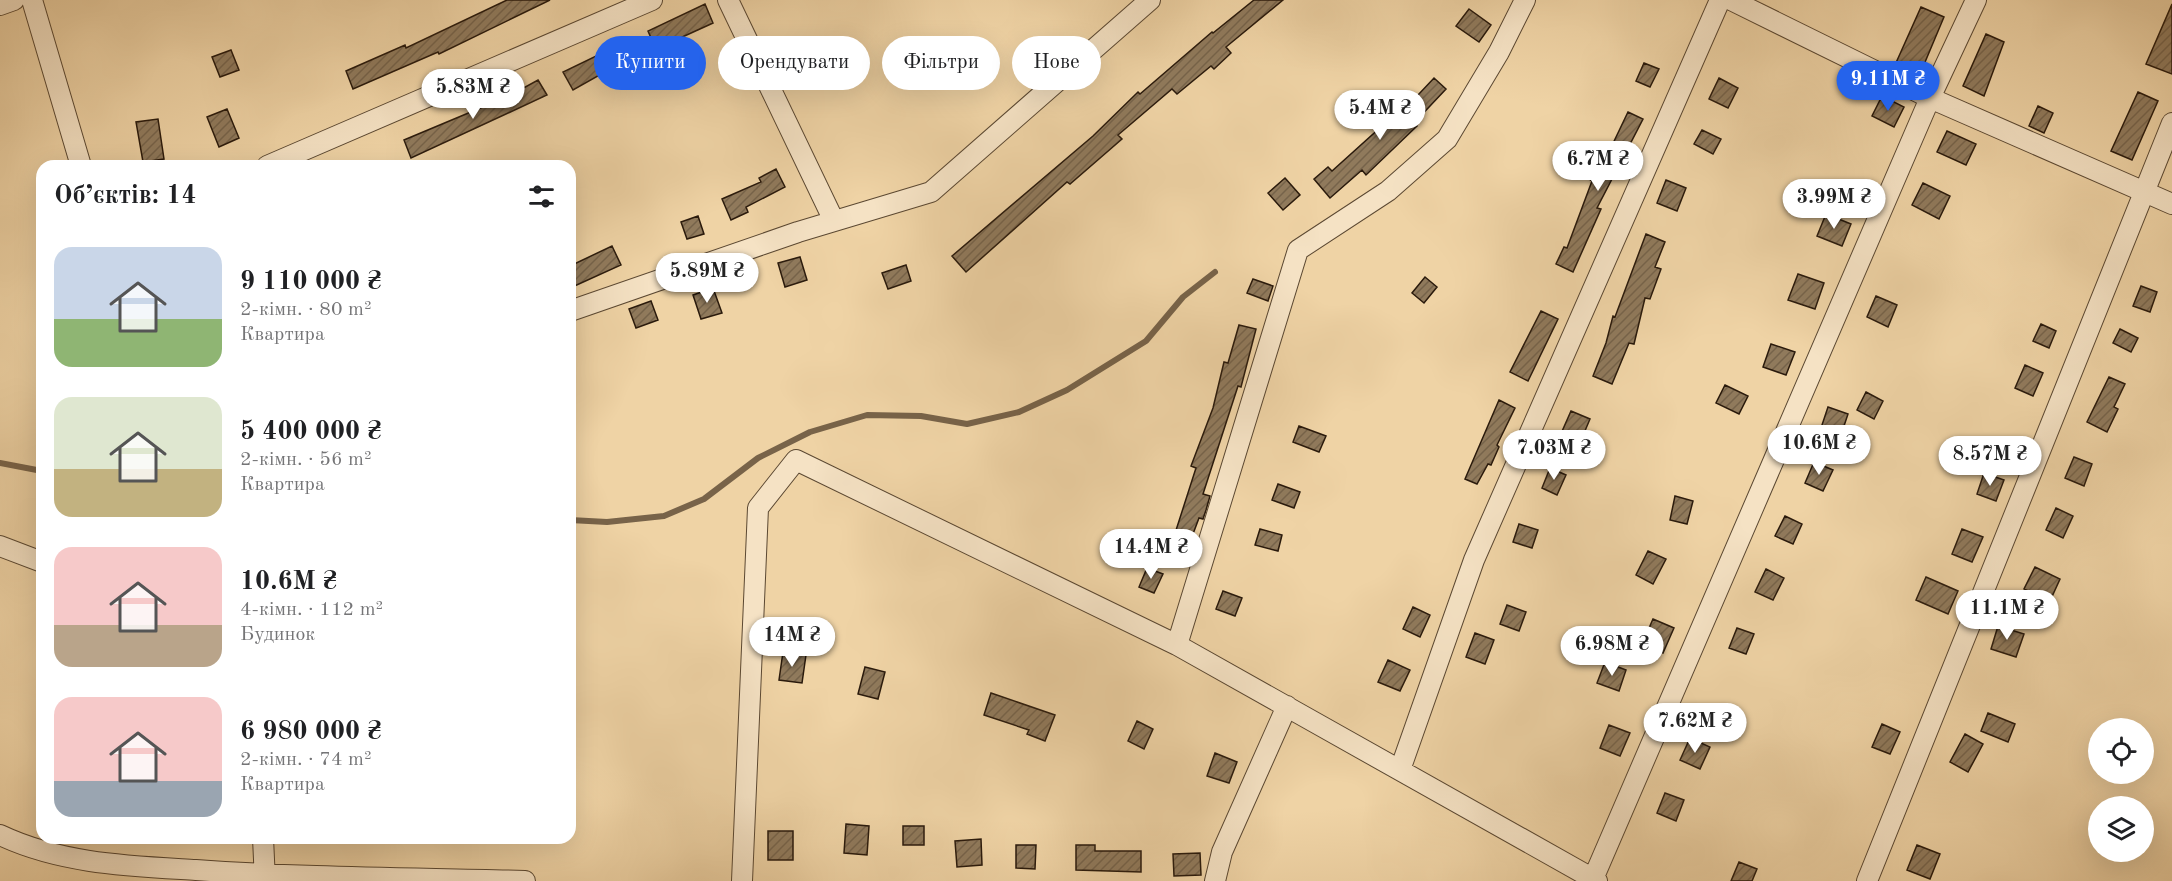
<!DOCTYPE html>
<html lang="uk">
<meta charset="utf-8">
<style>
:root{--surface:#fff;--page:#f6f6f6;--text:#202124;--muted:#757577;--accent:#2563eb}
body{margin:0;font-family:"Old Standard TT",serif;background:var(--page);color:var(--text);height:100vh;display:flex;flex-direction:column;font-size:22px;white-space:nowrap}
*{box-sizing:border-box;margin:0}
p{font-size:20px;color:var(--muted)}
.icon{flex:none;width:33px;height:33px;fill:none;stroke:currentColor;stroke-width:2;stroke-linecap:round;stroke-linejoin:round}
.map{position:relative;flex:1;overflow:hidden}
.side{position:absolute;left:36px;top:160px;width:540px;height:684px;display:flex;flex-direction:column;background:var(--surface);border-radius:18px;box-shadow:0 6px 24px #0002}
.side>*{flex:none}
.banner{position:absolute;left:594px;top:36px;width:570px;height:54px;display:flex;gap:12px}
.tools{position:absolute;left:2088px;top:718px;display:grid;gap:12px}
.tools a{display:grid;place-items:center;width:66px;height:66px;border-radius:50%;background:var(--surface);box-shadow:0 6px 24px #0002;font-size:30px}
.price{position:absolute;translate:-50% -51px;padding:0 14px;border-radius:21px;background:#fff;color:#222;font-size:20px;line-height:39px;filter:drop-shadow(0 2px 3px #0008)}
.price::after{content:'';position:absolute;left:50%;top:36px;width:18px;height:14px;margin-left:-9px;background:inherit;clip-path:polygon(0 0,100% 0,50% 100%)}
.price.selected{background:var(--accent);color:#fff}
ul{padding:0;list-style:none}
li{display:flex;align-items:center;gap:18px;height:150px;padding:0 18px}
li span{display:grid;place-items:center;flex:none;width:168px;height:120px;border-radius:18px;color:#555}
li>.icon{margin-inline-start:auto}
span .icon{width:72px;height:72px;fill:#fffc;stroke-width:1}
li b{font-size:26px}
h2{display:flex;justify-content:space-between;align-items:center;height:72px;padding:0 18px;font-size:26px}
.tag{padding:0 21px;border-radius:27px;background:var(--surface);box-shadow:0 6px 24px #0002;font-size:21px;line-height:54px}
.tag.selected{background:var(--accent);color:#fff}
.map>svg:first-child{display:block}
</style>
<div class="map">
<svg width="2172" height="881" viewBox="0 0 2172 881">
<defs>
<pattern id="building-hatch" width="6" height="6" patternUnits="userSpaceOnUse" patternTransform="scale(1.5)"><rect width="6" height="6" fill="#907a5c"/><path d="M-1 1l2-2M0 6l6-6M5 7l2-2" fill="none" stroke="#76634a"/></pattern>
</defs>
<rect width="100%" height="100%" fill="#efd3a5"/>
<filter id="stains"><feTurbulence type="fractalNoise" baseFrequency=".00333" numOctaves="4"/><feColorMatrix values="0 0 0 0 .2 0 0 0 0 .09 0 0 0 0 .02 0 0 0 .5 -.17"/></filter>
<radialGradient id="worn" r=".72"><stop offset=".6" stop-color="#630" stop-opacity="0"/><stop offset="1" stop-color="#630" stop-opacity=".3"/></radialGradient>
<g fill="none" stroke-linecap="round" stroke-linejoin="round">
<path stroke="#786349" stroke-width="6" d="M 0,463 L 42,471
M 570,520 L 607,522 L 664,516 L 704,499 L 758,458 L 810,432 L 867,415 L 921,416 L 967,424 L 1019,412 L 1067,390 L 1146,341 L 1183,297 L 1215,272"/>
</g>
<path fill="url(#building-hatch)" stroke="#2a1a0c" stroke-width="1.5" d="M 507,0 L 550,0 L 439,54 L 438,52 L 353,89 L 346,71 L 405,45 L 406,48 Z
M 1254,0 L 1283,0 L 1226,47 L 1231,53 L 1214,69 L 1211,66 L 1177,94 L 1172,89 L 1118,135 L 1122,139 L 1070,184 L 1067,182 L 966,272 L 952,256 L 1093,136 L 1138,92 L 1140,94 L 1212,32 L 1213,33 Z
M 705,4 L 713,23 L 656,49 L 648,31 Z
M 2172,4 L 2172,74 L 2146,64 Z
M 1921,7 L 1944,17 L 1920,74 L 1895,65 Z
M 1469,9 L 1491,25 L 1479,42 L 1456,26 Z
M 1986,34 L 2004,42 L 1984,96 L 1963,86 Z
M 621,44 L 630,62 L 611,71 L 610,69 L 573,90 L 563,72 Z
M 231,50 L 239,70 L 220,77 L 212,57 Z
M 1644,63 L 1659,69 L 1650,87 L 1636,81 Z
M 1434,78 L 1446,89 L 1414,123 L 1417,126 L 1366,175 L 1362,170 L 1330,198 L 1314,179 L 1328,167 L 1332,171 L 1383,125 L 1379,122 L 1395,105 L 1402,112 Z
M 1719,78 L 1738,88 L 1728,108 L 1709,99 Z
M 538,80 L 547,95 L 411,158 L 404,140 L 509,96 Z
M 2138,92 L 2158,101 L 2132,160 L 2111,151 Z
M 1882,96 L 1904,107 L 1894,127 L 1872,116 Z
M 2038,106 L 2053,113 L 2044,133 L 2029,126 Z
M 227,109 L 239,138 L 219,147 L 207,117 Z
M 1628,112 L 1643,119 L 1597,208 L 1601,209 L 1573,272 L 1556,264 L 1564,247 L 1567,248 L 1592,181 L 1589,179 L 1601,156 L 1606,158 Z
M 158,119 L 164,159 L 143,162 L 136,122 Z
M 1702,130 L 1721,139 L 1713,154 L 1694,144 Z
M 1947,131 L 1976,144 L 1966,165 L 1937,152 Z
M 776,169 L 785,187 L 746,207 L 748,212 L 731,220 L 722,199 L 761,182 L 759,178 Z
M 1285,178 L 1300,195 L 1283,210 L 1268,193 Z
M 1666,180 L 1686,188 L 1677,211 L 1657,203 Z
M 1923,183 L 1950,196 L 1939,219 L 1912,205 Z
M 1826,214 L 1851,224 L 1842,246 L 1817,236 Z
M 698,216 L 704,234 L 687,239 L 681,222 Z
M 1646,234 L 1665,242 L 1655,267 L 1661,269 L 1650,299 L 1645,298 L 1634,344 L 1629,343 L 1612,384 L 1593,376 L 1606,343 L 1613,316 L 1615,317 Z
M 612,246 L 621,265 L 570,288 L 570,266 Z
M 800,257 L 807,280 L 785,287 L 778,263 Z
M 906,265 L 911,281 L 888,289 L 882,273 Z
M 1798,274 L 1824,283 L 1815,309 L 1788,300 Z
M 1425,277 L 1437,287 L 1424,303 L 1412,293 Z
M 1253,279 L 1273,286 L 1268,301 L 1247,293 Z
M 2141,286 L 2157,292 L 2150,312 L 2133,306 Z
M 713,288 L 722,313 L 701,319 L 693,295 Z
M 1876,296 L 1897,305 L 1888,327 L 1867,317 Z
M 651,301 L 658,320 L 636,328 L 629,309 Z
M 1541,311 L 1558,319 L 1528,381 L 1510,372 Z
M 2041,324 L 2056,331 L 2049,348 L 2033,341 Z
M 1239,325 L 1256,329 L 1241,387 L 1238,386 L 1203,494 L 1210,496 L 1206,510 L 1203,519 L 1199,518 L 1184,558 L 1169,552 L 1196,468 L 1191,466 L 1213,408 L 1224,362 L 1228,363 Z
M 2120,329 L 2138,338 L 2131,352 L 2113,343 Z
M 1771,344 L 1795,352 L 1786,375 L 1763,367 Z
M 2025,365 L 2043,373 L 2033,396 L 2015,388 Z
M 2109,377 L 2125,384 L 2114,407 L 2118,409 L 2107,432 L 2087,422 Z
M 1725,385 L 1748,396 L 1739,414 L 1716,403 Z
M 1866,392 L 1883,401 L 1874,419 L 1857,410 Z
M 1499,400 L 1515,408 L 1497,445 L 1499,447 L 1491,465 L 1488,464 L 1477,484 L 1465,479 Z
M 1828,407 L 1848,414 L 1841,435 L 1821,428 Z
M 1571,411 L 1590,419 L 1579,445 L 1560,436 Z
M 1299,426 L 1326,436 L 1319,452 L 1293,442 Z
M 1982,443 L 2005,452 L 1997,470 L 1975,461 Z
M 2074,457 L 2092,464 L 2084,486 L 2065,478 Z
M 1814,462 L 1833,470 L 1823,491 L 1805,483 Z
M 1550,468 L 1566,475 L 1557,495 L 1542,488 Z
M 1984,473 L 2004,480 L 1996,501 L 1977,494 Z
M 1278,484 L 1300,492 L 1294,508 L 1272,500 Z
M 1675,496 L 1693,501 L 1687,524 L 1670,520 Z
M 2056,508 L 2073,516 L 2063,538 L 2046,530 Z
M 1785,516 L 1802,524 L 1793,544 L 1775,536 Z
M 1519,524 L 1538,530 L 1532,548 L 1513,542 Z
M 1260,529 L 1282,535 L 1278,551 L 1255,545 Z
M 1962,529 L 1983,537 L 1972,562 L 1952,554 Z
M 1648,551 L 1666,559 L 1653,584 L 1636,575 Z
M 2035,567 L 2060,579 L 2050,601 L 2024,589 Z
M 1147,568 L 1163,574 L 1154,593 L 1139,587 Z
M 1766,569 L 1784,578 L 1773,600 L 1755,592 Z
M 1926,577 L 1958,591 L 1948,614 L 1916,600 Z
M 1223,591 L 1242,598 L 1235,616 L 1216,609 Z
M 1507,605 L 1526,612 L 1519,631 L 1500,624 Z
M 1413,607 L 1430,615 L 1420,637 L 1403,629 Z
M 1653,619 L 1674,628 L 1663,653 L 1642,644 Z
M 1998,626 L 2024,634 L 2016,657 L 1991,649 Z
M 1737,628 L 1754,634 L 1746,654 L 1729,648 Z
M 1475,633 L 1494,640 L 1485,664 L 1466,657 Z
M 783,652 L 806,655 L 802,683 L 779,680 Z
M 1388,660 L 1410,670 L 1400,691 L 1378,682 Z
M 1605,662 L 1626,670 L 1619,691 L 1597,683 Z
M 865,667 L 885,672 L 878,699 L 858,694 Z
M 991,693 L 1055,715 L 1045,741 L 1027,734 L 1029,730 L 984,715 Z
M 1988,713 L 2015,724 L 2008,742 L 1981,731 Z
M 1137,721 L 1153,729 L 1144,749 L 1128,741 Z
M 1882,724 L 1900,732 L 1890,754 L 1872,747 Z
M 1609,725 L 1630,733 L 1620,756 L 1600,748 Z
M 1965,734 L 1983,744 L 1968,772 L 1950,762 Z
M 1690,738 L 1710,747 L 1700,769 L 1680,760 Z
M 1215,753 L 1237,762 L 1229,783 L 1207,776 Z
M 1665,793 L 1684,800 L 1676,821 L 1657,813 Z
M 846,824 L 869,826 L 867,855 L 844,853 Z
M 903,826 L 924,826 L 924,845 L 903,845 Z
M 768,831 L 793,831 L 793,860 L 768,860 Z
M 981,839 L 982,865 L 957,867 L 955,841 Z
M 1016,845 L 1036,845 L 1035,869 L 1016,868 Z
M 1076,845 L 1095,845 L 1095,851 L 1141,851 L 1141,872 L 1076,870 Z
M 1917,845 L 1940,854 L 1930,879 L 1907,870 Z
M 1200,853 L 1201,875 L 1174,876 L 1173,854 Z
M 1739,862 L 1757,869 L 1752,881 L 1731,881 Z"/>
<g fill="none" stroke-linecap="round" stroke-linejoin="round">
<defs>
<path id="street" d="M 32,0 L 81,166
M 728,0 L 834,221
M 1731,0 L 1930,98 L 2172,204
M 0,5 L 14,0
M 267,166 L 652,0
M 570,311 L 798,232 L 931,192 L 1150,0
M 0,546 L 42,562
M 1177,645 L 1298,250 L 1388,191 L 1447,139 L 1499,52 L 1525,0
M 1400,770 L 1474,560 L 1720,0
M 0,835 C 61,864 130,866 196,870 C 306,878 415,878 525,881
M 263,838 L 265,881
M 1593,879 L 1930,98 L 1976,0
M 742,881 L 758,508 L 796,460 L 1177,645 L 1597,881
M 1215,881 L 1222,852 L 1287,706
M 1867,881 L 2172,123"/>
</defs>
<use href="#street" stroke="#5b4832" stroke-width="22"/>
<use href="#street" stroke="#f5e2c4" stroke-width="20"/>
</g>
<rect width="100%" height="100%" filter="url(#stains)"/>
<rect width="100%" height="100%" fill="url(#worn)"/>
</svg>
<div class="tools">
<a><svg class="icon" aria-label="locate" viewBox="0 0 24 24"><circle cx="12" cy="12" r="6"/><path d="M12 2v4M12 18v4M2 12h4M18 12h4"/></svg></a>
<a><svg class="icon" aria-label="layers" viewBox="0 0 24 24"><path d="M12 4l9 5-9 5-9-5zM3 14l9 5 9-5"/></svg></a>
</div>
<b class="price selected" style="left:1888px;top:112px">9.11M ₴</b>
<b class="price" style="left:473px;top:120px">5.83M ₴</b>
<b class="price" style="left:1380px;top:141px">5.4M ₴</b>
<b class="price" style="left:1598px;top:192px">6.7M ₴</b>
<b class="price" style="left:1834px;top:230px">3.99M ₴</b>
<b class="price" style="left:707px;top:304px">5.89M ₴</b>
<b class="price" style="left:1819px;top:476px">10.6M ₴</b>
<b class="price" style="left:1554px;top:481px">7.03M ₴</b>
<b class="price" style="left:1990px;top:487px">8.57M ₴</b>
<b class="price" style="left:1151px;top:580px">14.4M ₴</b>
<b class="price" style="left:2007px;top:641px">11.1M ₴</b>
<b class="price" style="left:792px;top:668px">14M ₴</b>
<b class="price" style="left:1612px;top:677px">6.98M ₴</b>
<b class="price" style="left:1695px;top:754px">7.62M ₴</b>
<div class="banner">
<a class="tag selected">Купити</a>
<a class="tag">Орендувати</a>
<a class="tag">Фільтри</a>
<a class="tag">Нове</a>
</div>
<section class="side">
<h2>Об’єктів: 14<svg class="icon" aria-label="filters" viewBox="0 0 24 24"><path d="M4 7h16M4 17h16"/><circle cx="9" cy="7" r="2"/><circle cx="15" cy="17" r="2"/></svg></h2>
<ul>
<li><span style="background:linear-gradient(#c9d6e8 60%,#8fb573 0)"><svg class="icon" aria-label="home" viewBox="0 0 24 24"><path d="M3 11l9-7 9 7M6 9v11h12V9"/></svg></span><div><b>9 110 000 ₴</b><p>2-кімн. · 80 m²</p><p>Квартира</p></div></li>
<li><span style="background:linear-gradient(#dfe7d0 60%,#c2b280 0)"><svg class="icon" aria-label="home" viewBox="0 0 24 24"><path d="M3 11l9-7 9 7M6 9v11h12V9"/></svg></span><div><b>5 400 000 ₴</b><p>2-кімн. · 56 m²</p><p>Квартира</p></div></li>
<li><span style="background:linear-gradient(#f6c9c9 65%,#b9a48a 0)"><svg class="icon" aria-label="home" viewBox="0 0 24 24"><path d="M3 11l9-7 9 7M6 9v11h12V9"/></svg></span><div><b>10.6M ₴</b><p>4-кімн. · 112 m²</p><p>Будинок</p></div></li>
<li><span style="background:linear-gradient(#f6c9c9 70%,#9aa5b1 0)"><svg class="icon" aria-label="home" viewBox="0 0 24 24"><path d="M3 11l9-7 9 7M6 9v11h12V9"/></svg></span><div><b>6 980 000 ₴</b><p>2-кімн. · 74 m²</p><p>Квартира</p></div></li>
</ul>
</section>
</div>
